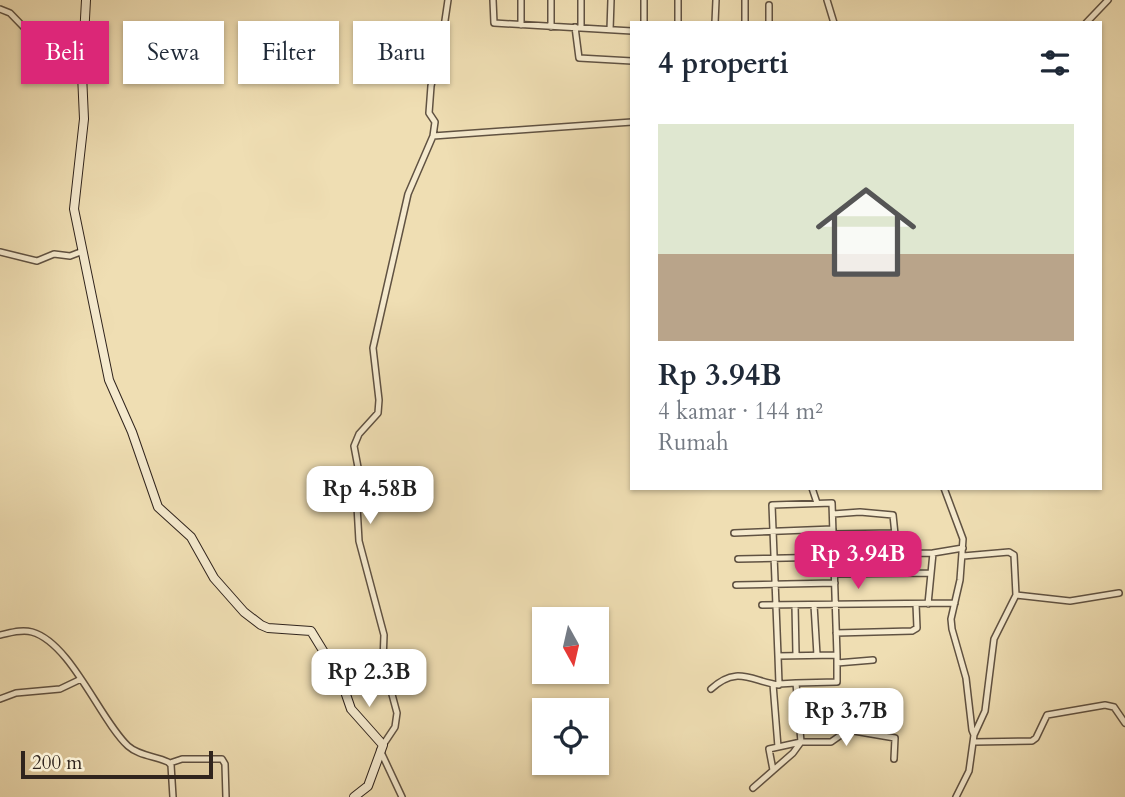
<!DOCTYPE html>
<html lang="id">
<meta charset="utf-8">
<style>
:root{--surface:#fff;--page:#f2f2f3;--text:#1f2937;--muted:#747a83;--line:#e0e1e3;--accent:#db2777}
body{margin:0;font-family:Cardo,serif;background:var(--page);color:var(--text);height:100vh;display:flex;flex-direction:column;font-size:26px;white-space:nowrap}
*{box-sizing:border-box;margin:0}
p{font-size:23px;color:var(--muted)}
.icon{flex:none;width:38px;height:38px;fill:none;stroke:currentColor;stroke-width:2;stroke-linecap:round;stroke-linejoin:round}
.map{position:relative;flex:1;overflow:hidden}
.panel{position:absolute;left:630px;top:21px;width:472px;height:469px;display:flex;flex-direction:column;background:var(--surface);border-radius:0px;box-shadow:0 2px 5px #0004}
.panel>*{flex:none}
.hud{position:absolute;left:21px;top:21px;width:504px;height:63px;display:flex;gap:14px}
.needle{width:46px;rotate:172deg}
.controls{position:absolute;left:532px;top:607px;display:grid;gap:14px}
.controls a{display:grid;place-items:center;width:77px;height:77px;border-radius:0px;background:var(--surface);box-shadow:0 2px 5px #0004;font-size:35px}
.scale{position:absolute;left:21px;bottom:18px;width:192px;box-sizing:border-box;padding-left:7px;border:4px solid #30241d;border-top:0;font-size:19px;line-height:24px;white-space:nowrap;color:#30241d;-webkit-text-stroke:5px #f5eace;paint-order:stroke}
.price{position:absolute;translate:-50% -60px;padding:0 16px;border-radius:14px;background:#fff;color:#222;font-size:23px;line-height:46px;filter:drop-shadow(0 2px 4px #0008)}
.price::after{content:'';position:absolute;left:50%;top:42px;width:21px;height:16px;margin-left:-10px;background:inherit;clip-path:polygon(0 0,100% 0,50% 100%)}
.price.selected{background:var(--accent);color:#fff}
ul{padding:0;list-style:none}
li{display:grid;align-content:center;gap:14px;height:371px;padding:0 28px}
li+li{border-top:2px solid var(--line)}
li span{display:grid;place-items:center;height:217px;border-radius:0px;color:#555}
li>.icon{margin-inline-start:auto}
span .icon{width:126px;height:126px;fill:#fffc;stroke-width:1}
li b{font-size:30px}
h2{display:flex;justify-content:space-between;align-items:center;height:84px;padding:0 28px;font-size:30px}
.chip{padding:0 24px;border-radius:0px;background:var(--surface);box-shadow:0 2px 5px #0004;font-size:24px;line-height:63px}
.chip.selected{background:var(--accent);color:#fff}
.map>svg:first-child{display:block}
</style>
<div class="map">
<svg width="1125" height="797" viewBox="0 0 1125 797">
<rect width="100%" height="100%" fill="#efdeb3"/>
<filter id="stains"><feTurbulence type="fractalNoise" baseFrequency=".00286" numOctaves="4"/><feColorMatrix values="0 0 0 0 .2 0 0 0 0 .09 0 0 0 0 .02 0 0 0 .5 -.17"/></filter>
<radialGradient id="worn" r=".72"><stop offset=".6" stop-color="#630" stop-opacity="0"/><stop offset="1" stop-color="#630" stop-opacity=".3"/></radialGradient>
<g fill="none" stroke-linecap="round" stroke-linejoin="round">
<defs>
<path id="street" d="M 493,0 L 494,23 L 632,31
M 581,0 L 581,28
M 678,0 L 678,23
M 827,0 L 834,23
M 0,9 L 10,13 L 41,45 L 82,57
M 644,23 L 644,0
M 715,23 L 716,0
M 745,23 L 745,0
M 769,23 L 769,5
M 1086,23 L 1108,0
M 521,25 L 521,0
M 551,27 L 551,0
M 575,27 L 579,58 L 632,61
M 610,30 L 611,0
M 433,136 L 435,122 L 429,113 L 431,86 L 443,34 L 448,0
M 0,252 L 37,261 L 54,254 L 70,256 L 83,251
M 812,488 L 817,503
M 944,488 L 963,539 L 960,580 L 951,619 L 952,629 L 966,678 L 972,730 L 974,735 L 969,771 L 956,797
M 833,514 L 860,512 L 893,515 L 897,554
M 734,533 L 833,529
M 833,534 L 895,533
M 834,554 L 933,553
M 963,556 L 1009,552 L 1014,555 L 1016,595 L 994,639 L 985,711 L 974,735
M 738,559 L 834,557
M 834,574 L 931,573
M 736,585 L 835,583
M 1016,595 L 1070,601 L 1119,593
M 928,604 L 933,553 L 963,548
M 762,605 L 955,603
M 795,605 L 796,654
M 814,605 L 817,655
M 836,633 L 912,631 L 917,628 L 916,604
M 0,635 C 10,633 21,629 32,632 C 71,643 100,720 128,746 C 139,756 156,756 168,762 L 171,765 L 173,797
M 837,663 L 873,660
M 796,683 L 837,682 L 837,655
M 773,684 L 778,747
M 711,689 C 737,665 751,681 779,685
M 0,699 L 16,693 L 60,689 L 81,679
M 974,742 L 1032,741 L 1036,738 L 1047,715 L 1105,705 L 1114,707 L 1125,723
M 383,745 L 395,727 L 397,713 L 383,661 L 384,635 L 359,541 L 357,506 L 360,478 L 354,446 L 359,434 L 378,413 L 379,400 L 373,348 L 408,194 L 433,136 L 632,122
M 380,750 L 402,797
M 170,763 L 182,759 L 222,759 L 225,764 L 226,797
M 773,770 L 769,749 L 801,742 L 831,742 L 848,730 L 895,738 L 894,759
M 753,788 L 793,753 L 801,742 L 796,683 L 779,684 L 778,656 L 837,655 L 832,503 L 772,505 L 778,656"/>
<path id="secondary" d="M 86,0 L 82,74 L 84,119 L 74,209 L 109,380 L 132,432 L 158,507 L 191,537 L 214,578 L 244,612 L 261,625 L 268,628 L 311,631 L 341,680 L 351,709 L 383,745 L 368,786 L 354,797"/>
</defs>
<use href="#street" stroke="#605242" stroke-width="8"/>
<use href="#secondary" stroke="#30241d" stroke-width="10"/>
<use href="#street" stroke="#f5eace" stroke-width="5"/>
<use href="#secondary" stroke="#f5eace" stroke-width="8"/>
</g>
<rect width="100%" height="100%" filter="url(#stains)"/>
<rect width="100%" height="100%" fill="url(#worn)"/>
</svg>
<div class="controls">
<a><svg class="needle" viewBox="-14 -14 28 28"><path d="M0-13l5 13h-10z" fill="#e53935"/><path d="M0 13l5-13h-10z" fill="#747a83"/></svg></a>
<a><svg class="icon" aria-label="locate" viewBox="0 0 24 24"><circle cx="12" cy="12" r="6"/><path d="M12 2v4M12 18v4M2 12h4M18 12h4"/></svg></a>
</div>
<div class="scale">200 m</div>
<b class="price" style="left:370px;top:526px">Rp 4.58B</b>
<b class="price selected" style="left:858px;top:591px">Rp 3.94B</b>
<b class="price" style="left:369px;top:709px">Rp 2.3B</b>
<b class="price" style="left:846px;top:748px">Rp 3.7B</b>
<div class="hud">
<a class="chip selected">Beli</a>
<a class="chip">Sewa</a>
<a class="chip">Filter</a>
<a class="chip">Baru</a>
</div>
<section class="panel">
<h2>4 properti<svg class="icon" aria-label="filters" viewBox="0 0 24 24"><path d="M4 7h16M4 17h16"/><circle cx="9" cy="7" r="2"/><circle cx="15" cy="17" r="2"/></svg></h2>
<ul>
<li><span style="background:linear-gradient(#dfe7d0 60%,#b9a48a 0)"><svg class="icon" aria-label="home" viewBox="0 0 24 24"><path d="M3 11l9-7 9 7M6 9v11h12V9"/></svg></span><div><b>Rp 3.94B</b><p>4 kamar · 144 m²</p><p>Rumah</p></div></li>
</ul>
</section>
</div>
